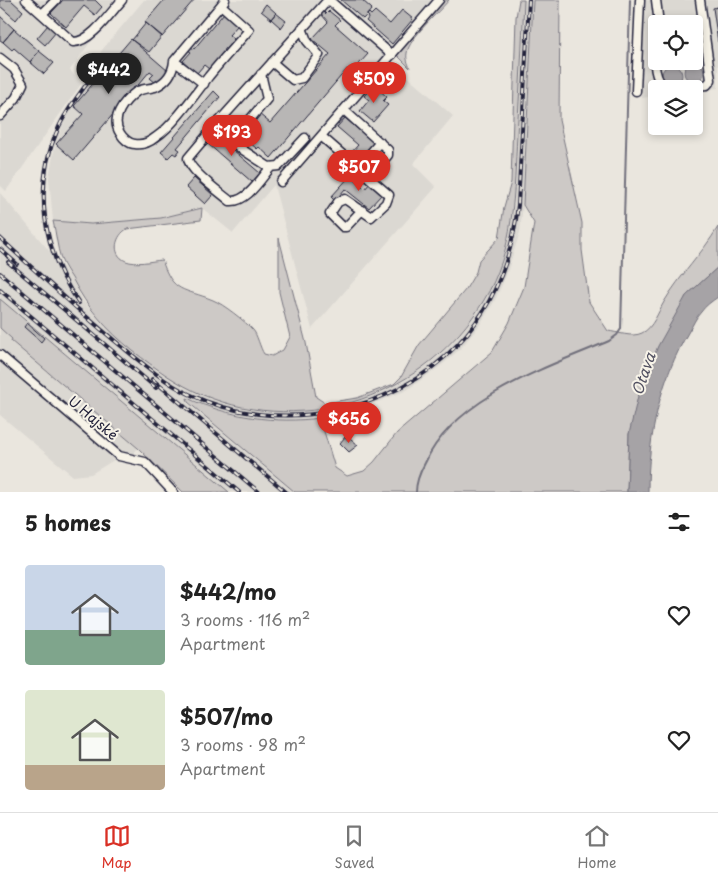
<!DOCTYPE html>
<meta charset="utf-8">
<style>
:root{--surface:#fff;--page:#f2f2f2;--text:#222;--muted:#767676;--line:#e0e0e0;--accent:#d93025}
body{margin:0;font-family:"Playpen Sans",sans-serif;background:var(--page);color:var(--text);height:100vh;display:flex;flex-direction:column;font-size:19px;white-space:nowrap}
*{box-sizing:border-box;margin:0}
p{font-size:16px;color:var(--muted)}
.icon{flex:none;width:28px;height:28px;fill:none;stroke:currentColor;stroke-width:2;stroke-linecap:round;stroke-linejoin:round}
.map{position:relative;height:492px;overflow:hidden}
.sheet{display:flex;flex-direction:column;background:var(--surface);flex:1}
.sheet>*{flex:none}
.controls{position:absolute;left:648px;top:15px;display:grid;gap:10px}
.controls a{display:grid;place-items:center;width:55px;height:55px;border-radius:5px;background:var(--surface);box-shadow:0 2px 8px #0003;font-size:25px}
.price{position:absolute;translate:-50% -42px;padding:0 11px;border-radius:18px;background:var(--accent);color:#fff;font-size:16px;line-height:32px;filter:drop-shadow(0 1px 2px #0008)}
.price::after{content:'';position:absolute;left:50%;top:30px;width:15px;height:11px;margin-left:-8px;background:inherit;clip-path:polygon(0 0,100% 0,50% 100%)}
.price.active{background:#222;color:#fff}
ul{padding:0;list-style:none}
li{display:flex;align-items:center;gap:15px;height:125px;padding:0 25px}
li span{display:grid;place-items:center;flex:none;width:140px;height:100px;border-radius:5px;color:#555}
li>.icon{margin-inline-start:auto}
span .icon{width:60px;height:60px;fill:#fffc;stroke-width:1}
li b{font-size:21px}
h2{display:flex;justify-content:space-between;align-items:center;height:60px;padding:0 25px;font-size:21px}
.tab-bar{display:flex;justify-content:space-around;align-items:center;height:70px;border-top:1px solid var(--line);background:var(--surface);font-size:14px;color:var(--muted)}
.tab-bar a{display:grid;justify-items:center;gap:2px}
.tab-bar .active{color:var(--accent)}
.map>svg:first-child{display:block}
</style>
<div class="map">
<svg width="718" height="492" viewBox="0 0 718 492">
<rect width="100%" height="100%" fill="#eae6de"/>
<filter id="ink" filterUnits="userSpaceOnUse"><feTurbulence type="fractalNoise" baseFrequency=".02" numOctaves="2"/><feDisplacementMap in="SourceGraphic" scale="10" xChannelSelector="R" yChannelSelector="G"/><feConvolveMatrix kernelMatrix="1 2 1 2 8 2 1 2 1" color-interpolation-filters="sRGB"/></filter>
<g filter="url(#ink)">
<path fill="#dbd8d2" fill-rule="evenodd" d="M 0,0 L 121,0 L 70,70 L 81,84 L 6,191 L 0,185 Z
M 144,0 L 320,0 L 453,116 L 413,164 L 436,187 L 312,329 L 274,185 L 233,233 L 202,208 L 161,218 L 91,224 L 53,221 L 49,178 L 55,144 L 66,118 L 102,50 Z
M 336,0 L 443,0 L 396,54 Z
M 524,0 L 533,0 L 523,205 L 520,232 L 506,276 L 494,302 L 479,326 L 461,348 L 443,364 L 407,390 L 363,408 L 320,418 L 282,421 L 259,419 L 215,409 L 188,398 L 188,403 L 295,492 L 229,492 L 0,299 L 0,193 L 69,274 L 84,302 L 100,321 L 160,372 L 260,409 L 282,411 L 309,410 L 339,405 L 402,382 L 437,357 L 454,341 L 471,320 L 486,298 L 506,250 L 514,204 Z
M 643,0 L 718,0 L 718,88 L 694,91 L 694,89 L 656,89 L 656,96 L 642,98 ZM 656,24 L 694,24 L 694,61 L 656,61 Z
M 0,328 L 13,339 L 11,341 L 138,448 L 125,464 L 117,458 L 91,474 L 73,476 L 0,415 Z"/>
<path fill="#cdc9c6" stroke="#787680" d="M 443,0 L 449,0 C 439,12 409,38 407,53 C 406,59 408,63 410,68 L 396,54 Z
M 519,0 L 524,0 C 522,45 520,90 517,135 C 514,192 515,250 484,300 C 427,395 307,438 203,395 C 177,384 155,368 133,351 C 106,329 88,309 72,278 C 68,272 64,266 61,259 C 57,247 56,233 53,221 L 91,224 L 161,218 L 202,208 L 201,220 L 127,229 C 116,235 110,254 126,261 C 136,265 151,261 162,260 C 173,294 184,288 213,300 C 223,304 245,321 253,330 C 257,334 260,348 264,354 L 272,356 L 283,350 L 290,337 L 279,292 L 279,238 L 306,343 L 316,397 L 325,403 L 357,398 L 394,384 L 401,377 L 419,345 L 466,289 L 476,272 L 479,260 L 499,238 L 504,207 L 511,182 L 516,17 Z
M 533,0 L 560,0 L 559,120 L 582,223 L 582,250 L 589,302 L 608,331 C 617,332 632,338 642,333 C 653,328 658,312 664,302 C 680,275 702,254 718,227 L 718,267 L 686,296 L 629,434 L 627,492 L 295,492 L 188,402 L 187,398 C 229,417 275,424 320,418 L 335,468 L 347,476 L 364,471 L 374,462 L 397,433 L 492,352 L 509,323 L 524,287 L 534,223 L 523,205 Z
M 0,299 L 229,492 L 183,492 L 138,448 L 11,341 L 12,339 L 0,328 Z"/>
<path fill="#a6a3a6" stroke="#716f7b" d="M684 72a10 10 0 1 1 20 0a10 10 0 1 1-20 0Z
M662 75a10 10 0 1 1 20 0a10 10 0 1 1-20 0Z
M 718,267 L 718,297 C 712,301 705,306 701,312 C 696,317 693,325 689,331 C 660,380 648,436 648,492 L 627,492 L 629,434 L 638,396 L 658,346 L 686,296 Z"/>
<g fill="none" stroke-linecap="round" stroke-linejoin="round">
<path stroke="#716f7b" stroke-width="2" d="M 416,492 C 416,481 420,472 425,463 C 454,398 547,367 609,341 L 617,335 L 621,329 L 630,0"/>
</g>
<path fill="#b8b6b5" stroke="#22223b" d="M 0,0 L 11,0 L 23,11 L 16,20 L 0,6 Z
M 63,0 L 95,0 L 102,7 L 95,15 L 84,6 L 66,27 L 51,13 Z
M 164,0 L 194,0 L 162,37 L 145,22 Z
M 341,0 L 362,0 L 372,9 L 363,19 Z
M 266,4 L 276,13 L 271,19 L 261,11 Z
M 718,7 L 718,42 L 713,8 Z
M 402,10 L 413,19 L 392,44 L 366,21 L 369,17 L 367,15 L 369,13 L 371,15 L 375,11 L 390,24 Z
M 323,11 L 326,14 L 329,11 L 340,20 L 335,25 L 368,54 L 352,72 L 347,69 L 271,158 L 259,147 L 257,149 L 241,135 L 259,114 L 270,123 L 330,54 L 312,39 L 328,22 L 321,14 Z
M 224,13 L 238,25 L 229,35 L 234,39 L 209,69 L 204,65 L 197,73 L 183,61 L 191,52 L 188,50 L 191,47 L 194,49 Z
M 276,13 L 286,21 L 281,28 L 271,19 Z
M 0,16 L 14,29 L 3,42 L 0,40 Z
M 146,23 L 162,36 L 149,52 L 132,40 Z
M 48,25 L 56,32 L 45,45 L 37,38 Z
M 14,29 L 39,51 L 30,62 L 14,48 L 12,50 L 3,42 Z
M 131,39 L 168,71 L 157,84 L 150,78 L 154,74 L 150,71 L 74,160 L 56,144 L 83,114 L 74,106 Z
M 39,51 L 54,63 L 44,74 L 30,62 Z
M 374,85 L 387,97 L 383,101 L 388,105 L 373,122 L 360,111 L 369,100 L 364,96 Z
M 214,91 L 220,97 L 177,148 L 180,150 L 176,155 L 173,153 L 168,158 L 161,152 Z
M 345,118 L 374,143 L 359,161 L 350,154 L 358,145 L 337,127 Z
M 213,133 L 260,173 L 252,182 L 208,144 L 206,146 L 203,144 Z
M 351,175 L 365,189 L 370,183 L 382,194 L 369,208 L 345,189 L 335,201 L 331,197 Z
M 194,178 L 213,195 L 205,204 L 186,187 Z
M 27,323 L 44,338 L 41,342 L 24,327 Z
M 345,437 L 348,440 L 350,438 L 358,445 L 349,452 L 340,443 Z"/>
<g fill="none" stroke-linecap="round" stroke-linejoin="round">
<defs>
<path id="minor" d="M 26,0 L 73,42 C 90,43 111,12 122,0
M 329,0 L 392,55
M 656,0 L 659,24
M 221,5 L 249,30 C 236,45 222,60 209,76 C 196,93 173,126 156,137 C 150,142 142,145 135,144 C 129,144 123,138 120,133 C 110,118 124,101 136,92 C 142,88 149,89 155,87 C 166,82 173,73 174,61 L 221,5 L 225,0
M 42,14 L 56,0
M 656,47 C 653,59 654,84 668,88 L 707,85 L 711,80 L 700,0
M 0,58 L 14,69 L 23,84 L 16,98 L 0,116
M 174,61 L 204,84
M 272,62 L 293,80 L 302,78 L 319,55 L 307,41 L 302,28
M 636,91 L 640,0
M 344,110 L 388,150 L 388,155 L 373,172
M 215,126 L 188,158 C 188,170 221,193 230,201 C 247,203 261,178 271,167
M 321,136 L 389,195 L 386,203 L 371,217 L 345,199 L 338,202 L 330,214 L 343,227 L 346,227 L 362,210
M 305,138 L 279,166 L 269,167 L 240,148 L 215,126 L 328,0
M 232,141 L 267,99 L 261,74
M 362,163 L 380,142
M 281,182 L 439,0
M 0,355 L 119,456 L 145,462 L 173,492"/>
</defs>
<use href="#minor" stroke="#22223b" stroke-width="11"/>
<use href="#minor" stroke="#f7f3e8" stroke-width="8"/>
<defs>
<path id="rail" d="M 0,238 C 40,275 79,312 121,346 C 143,364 164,382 189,394 C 276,436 392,415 458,344 C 494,306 512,257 518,205 L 529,0
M 0,249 L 17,264
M 8,262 L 156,388
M 0,273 L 259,492
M 0,290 L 239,492
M 79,303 C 43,252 32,187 58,129 C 67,108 83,90 96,71
M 152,379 L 286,492"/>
</defs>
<use href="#rail" stroke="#22223b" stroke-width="4"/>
<use href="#rail" stroke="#f7f3e8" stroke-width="2" stroke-dasharray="5.5" stroke-linecap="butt"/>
</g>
</g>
<g text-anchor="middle" stroke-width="4" stroke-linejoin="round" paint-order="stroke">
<g font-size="14" fill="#22223b" stroke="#f7f3e8">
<text transform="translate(93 418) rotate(40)" y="5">U Hajské</text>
</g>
<g font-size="15" font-style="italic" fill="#504f60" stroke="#f7f3e8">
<text transform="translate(644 374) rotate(-71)" y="5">Otava</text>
</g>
</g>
</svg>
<div class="controls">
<a><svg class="icon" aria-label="locate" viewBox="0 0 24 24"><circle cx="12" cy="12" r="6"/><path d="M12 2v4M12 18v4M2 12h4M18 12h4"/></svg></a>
<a><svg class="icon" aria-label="layers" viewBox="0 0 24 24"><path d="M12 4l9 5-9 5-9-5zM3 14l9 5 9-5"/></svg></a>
</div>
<b class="price active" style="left:109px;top:95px">$442</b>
<b class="price" style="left:374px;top:104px">$509</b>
<b class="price" style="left:232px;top:157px">$193</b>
<b class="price" style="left:359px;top:192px">$507</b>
<b class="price" style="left:349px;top:444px">$656</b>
</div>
<section class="sheet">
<h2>5 homes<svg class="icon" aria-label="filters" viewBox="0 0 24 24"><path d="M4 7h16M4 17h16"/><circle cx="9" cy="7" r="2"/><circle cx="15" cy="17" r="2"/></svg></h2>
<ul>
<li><span style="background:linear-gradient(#c9d6e8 65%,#7fa58c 0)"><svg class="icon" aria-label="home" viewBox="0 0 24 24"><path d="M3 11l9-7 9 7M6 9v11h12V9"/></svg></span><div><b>$442/mo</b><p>3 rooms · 116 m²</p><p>Apartment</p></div><svg class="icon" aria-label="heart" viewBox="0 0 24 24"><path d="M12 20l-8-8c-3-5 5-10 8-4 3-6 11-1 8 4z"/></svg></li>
<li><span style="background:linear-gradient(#dfe7d0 75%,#b9a48a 0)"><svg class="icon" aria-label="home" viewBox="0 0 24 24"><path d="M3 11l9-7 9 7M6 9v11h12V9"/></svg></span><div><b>$507/mo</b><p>3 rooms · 98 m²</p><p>Apartment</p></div><svg class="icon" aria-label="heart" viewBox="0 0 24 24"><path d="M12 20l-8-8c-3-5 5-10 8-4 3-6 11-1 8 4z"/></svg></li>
</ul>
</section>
<nav class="tab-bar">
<a class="active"><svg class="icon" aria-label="map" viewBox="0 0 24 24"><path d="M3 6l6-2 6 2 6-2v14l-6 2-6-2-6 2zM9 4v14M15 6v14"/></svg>Map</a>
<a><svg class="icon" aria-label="saved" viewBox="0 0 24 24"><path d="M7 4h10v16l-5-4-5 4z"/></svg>Saved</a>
<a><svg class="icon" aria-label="home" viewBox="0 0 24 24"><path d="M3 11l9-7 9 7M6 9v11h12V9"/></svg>Home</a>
</nav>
